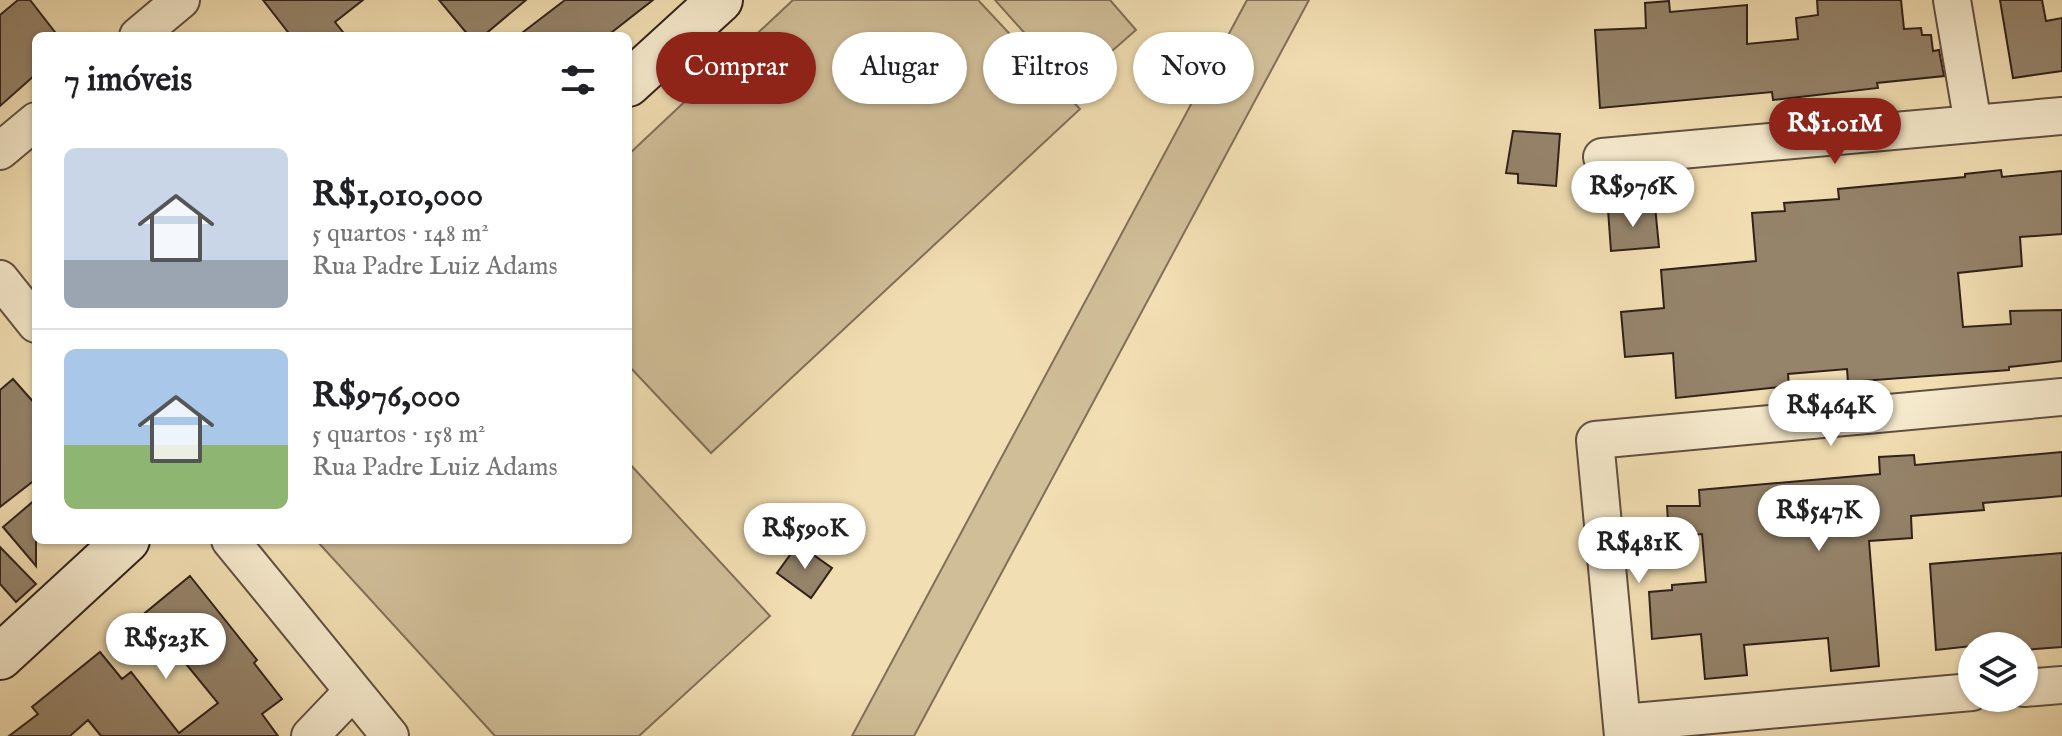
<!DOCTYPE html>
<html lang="pt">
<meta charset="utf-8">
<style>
:root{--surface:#fff;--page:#f2f2f2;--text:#202124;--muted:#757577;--line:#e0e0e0;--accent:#8f2418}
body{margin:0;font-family:"IM FELL English",serif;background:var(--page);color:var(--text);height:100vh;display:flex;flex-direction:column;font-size:30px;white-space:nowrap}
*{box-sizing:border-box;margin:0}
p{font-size:26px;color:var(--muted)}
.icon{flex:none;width:44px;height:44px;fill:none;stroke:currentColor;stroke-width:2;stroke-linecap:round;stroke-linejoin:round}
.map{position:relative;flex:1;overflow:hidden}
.details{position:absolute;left:32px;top:32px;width:600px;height:512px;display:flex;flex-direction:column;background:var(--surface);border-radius:12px;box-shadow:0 2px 6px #0004}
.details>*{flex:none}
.banner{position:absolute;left:656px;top:32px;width:760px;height:72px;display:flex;gap:16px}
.controls{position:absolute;left:1958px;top:632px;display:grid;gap:16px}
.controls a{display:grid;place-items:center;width:80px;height:80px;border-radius:50%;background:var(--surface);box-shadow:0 2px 6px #0004;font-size:40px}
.price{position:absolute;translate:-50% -68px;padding:0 18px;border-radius:28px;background:#fff;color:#222;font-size:26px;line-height:52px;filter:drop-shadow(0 2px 4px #0008)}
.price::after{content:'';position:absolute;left:50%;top:48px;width:24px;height:18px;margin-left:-12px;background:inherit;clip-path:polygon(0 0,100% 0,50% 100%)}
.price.active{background:var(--accent);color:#fff}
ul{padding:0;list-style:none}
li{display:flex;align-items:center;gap:24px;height:200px;padding:0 32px}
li+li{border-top:2px solid var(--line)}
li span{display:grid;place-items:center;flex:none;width:224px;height:160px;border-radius:12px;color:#555}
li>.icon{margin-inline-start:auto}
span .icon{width:96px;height:96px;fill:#fffc;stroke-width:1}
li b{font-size:34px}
h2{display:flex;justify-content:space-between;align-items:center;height:96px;padding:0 32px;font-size:34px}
.tag{padding:0 28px;border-radius:36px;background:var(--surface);box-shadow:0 2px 6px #0004;font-size:28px;line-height:72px}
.tag.active{background:var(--accent);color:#fff}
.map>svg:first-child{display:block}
</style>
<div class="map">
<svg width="2062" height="736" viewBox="0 0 2062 736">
<rect width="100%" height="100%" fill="#f1deb2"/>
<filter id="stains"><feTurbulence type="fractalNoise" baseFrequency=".0025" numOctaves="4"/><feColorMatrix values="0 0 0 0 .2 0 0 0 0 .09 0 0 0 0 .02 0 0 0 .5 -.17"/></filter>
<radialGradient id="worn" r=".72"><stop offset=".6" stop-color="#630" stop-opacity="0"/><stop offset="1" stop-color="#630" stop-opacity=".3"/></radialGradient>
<path fill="#d0be98" stroke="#80705a" stroke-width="2" d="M 793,0 L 978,0 L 1080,109 L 711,453 L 628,365 L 628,155 Z
M 995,0 L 1110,0 L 1136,30 L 1072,86 Z
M 1247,0 L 1309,0 L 914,736 L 852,736 Z
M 628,462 L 770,616 L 639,736 L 495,736 L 316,540 L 628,540 Z"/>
<path fill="#95836a" stroke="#31211b" stroke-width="2" d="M 18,0 L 30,0 L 58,36 L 36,36 L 36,74 L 0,106 L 0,15 Z
M 263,0 L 363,0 L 335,22 L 346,36 L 291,36 Z
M 439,0 L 526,0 L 483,36 L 469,36 Z
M 565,0 L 653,0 L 607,36 L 518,36 Z
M 1817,0 L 1901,0 L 1904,29 L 1921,28 L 1922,35 L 1931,35 L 1933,51 L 1939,50 L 1944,76 L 1877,83 L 1878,88 L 1773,100 L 1772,92 L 1600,108 L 1595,30 L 1646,28 L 1645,3 L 1669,1 L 1670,12 L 1747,5 L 1747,44 L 1798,39 L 1796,18 L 1818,15 Z
M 2000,0 L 2042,0 L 2046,21 L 2062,18 L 2062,71 L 2013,78 Z
M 1513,131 L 1560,134 L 1556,186 L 1518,183 L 1518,174 L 1506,173 Z
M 2001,170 L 2002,177 L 2062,171 L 2062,234 L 2020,237 L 2022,266 L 1958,273 L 1963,327 L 2011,324 L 2010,311 L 2062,310 L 2062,361 L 2009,367 L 2009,370 L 1848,382 L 1847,369 L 1788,374 L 1789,386 L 1676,398 L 1673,353 L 1625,357 L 1621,312 L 1664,308 L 1661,270 L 1756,261 L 1752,213 L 1785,211 L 1784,203 L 1839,199 L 1838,189 L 1965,177 L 1965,174 Z
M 1655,206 L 1659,247 L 1611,251 L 1608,210 Z
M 13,379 L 36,405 L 36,479 L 0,507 L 0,390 Z
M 2062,452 L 2062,496 L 1983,503 L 1984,510 L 1911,516 L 1912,538 L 1869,541 L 1879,666 L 1831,671 L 1828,638 L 1744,645 L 1747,675 L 1705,679 L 1701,634 L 1652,639 L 1649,592 L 1672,590 L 1672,585 L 1706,582 L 1702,534 L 1669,537 L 1667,506 L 1700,506 L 1699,490 L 1880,474 L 1879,457 L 1914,455 L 1915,465 Z
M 36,499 L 36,566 L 3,527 Z
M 798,544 L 832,568 L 811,598 L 777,573 Z
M 0,547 L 36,584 L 16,602 L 0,584 Z
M 2062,553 L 2062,647 L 2024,650 L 2024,646 L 1972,646 L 1936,650 L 1930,564 Z
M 190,576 L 257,660 L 254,663 L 282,699 L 262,714 L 278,736 L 101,736 L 88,720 L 70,736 L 9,736 L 38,714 L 32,707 L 100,652 L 122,679 L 131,672 L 179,733 L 218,703 L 169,643 L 158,652 L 134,622 Z"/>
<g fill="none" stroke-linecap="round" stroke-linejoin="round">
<defs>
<path id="minor" d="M 1952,0 L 1973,124
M 138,36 L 181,0
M 0,151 L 36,121
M 1602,157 L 2062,116
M 0,279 L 36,324
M 230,540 L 390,736
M 2024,688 L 2062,685
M 1622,723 L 1972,692
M 310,736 L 353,691
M 1623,736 L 1595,440 L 2062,397"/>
<path id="secondary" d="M 628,84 L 720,0
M 0,657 L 127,540"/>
</defs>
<use href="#minor" stroke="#615041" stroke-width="40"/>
<use href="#secondary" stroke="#31211b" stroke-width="48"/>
<use href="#minor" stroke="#f6eacd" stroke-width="36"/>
<use href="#secondary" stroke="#f6eacd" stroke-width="44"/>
</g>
<rect width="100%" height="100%" filter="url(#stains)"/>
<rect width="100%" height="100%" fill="url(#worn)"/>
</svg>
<div class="controls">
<a><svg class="icon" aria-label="layers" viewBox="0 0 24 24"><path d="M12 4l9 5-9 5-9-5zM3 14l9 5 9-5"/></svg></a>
</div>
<b class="price active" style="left:1835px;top:166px">R$1.01M</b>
<b class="price" style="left:1633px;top:229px">R$976K</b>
<b class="price" style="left:1831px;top:448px">R$464K</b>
<b class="price" style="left:1819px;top:553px">R$547K</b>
<b class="price" style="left:805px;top:571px">R$590K</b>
<b class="price" style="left:1639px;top:585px">R$481K</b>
<b class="price" style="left:166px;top:681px">R$523K</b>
<div class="banner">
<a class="tag active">Comprar</a>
<a class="tag">Alugar</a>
<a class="tag">Filtros</a>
<a class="tag">Novo</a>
</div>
<section class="details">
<h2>7 imóveis<svg class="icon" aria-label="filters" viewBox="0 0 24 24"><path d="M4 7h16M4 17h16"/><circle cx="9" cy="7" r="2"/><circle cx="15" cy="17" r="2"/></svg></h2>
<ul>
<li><span style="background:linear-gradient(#c9d6e8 70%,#9aa5b1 0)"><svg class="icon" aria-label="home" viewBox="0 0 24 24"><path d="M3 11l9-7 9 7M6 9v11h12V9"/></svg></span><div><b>R$1,010,000</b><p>5 quartos · 148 m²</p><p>Rua Padre Luiz Adams</p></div></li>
<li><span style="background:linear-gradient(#a9c7e8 60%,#8fb573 0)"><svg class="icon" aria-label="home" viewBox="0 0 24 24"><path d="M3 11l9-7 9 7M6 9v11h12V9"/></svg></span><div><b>R$976,000</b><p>5 quartos · 158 m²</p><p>Rua Padre Luiz Adams</p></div></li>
</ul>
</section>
</div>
